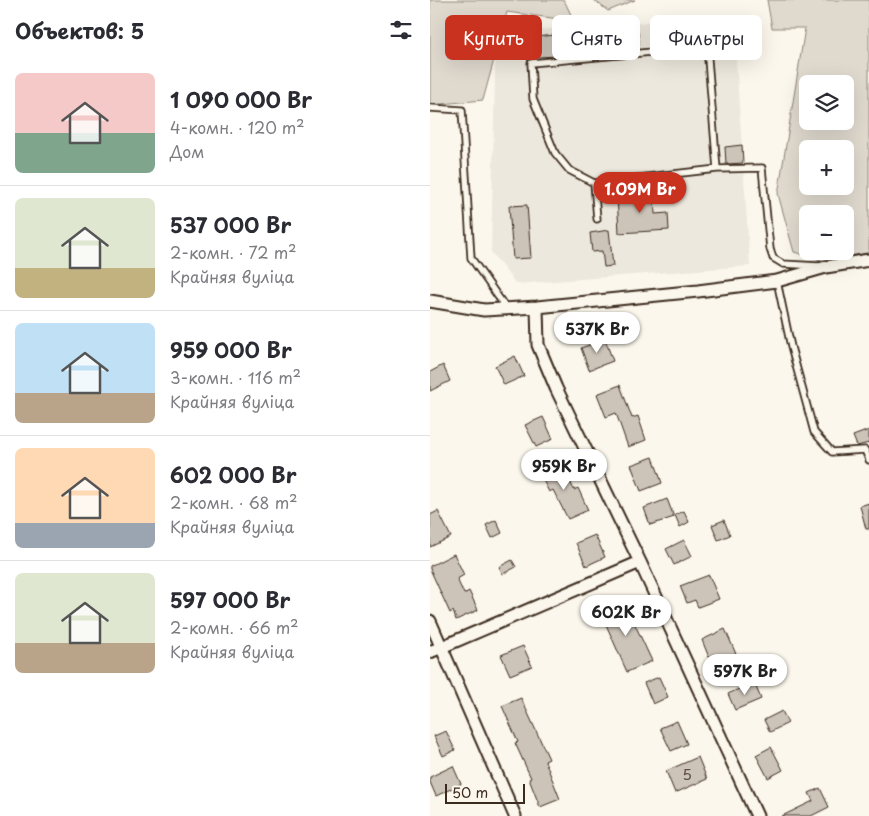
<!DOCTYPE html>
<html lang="ru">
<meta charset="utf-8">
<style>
:root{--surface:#fff;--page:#f7f7f7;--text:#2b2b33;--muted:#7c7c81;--line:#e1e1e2;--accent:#c8321e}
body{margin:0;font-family:"Playpen Sans",sans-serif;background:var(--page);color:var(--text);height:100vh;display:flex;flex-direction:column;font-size:19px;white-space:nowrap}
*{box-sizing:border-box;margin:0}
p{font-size:16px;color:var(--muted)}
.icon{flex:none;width:28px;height:28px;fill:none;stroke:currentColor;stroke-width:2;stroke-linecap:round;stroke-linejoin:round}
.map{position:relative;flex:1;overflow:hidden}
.panel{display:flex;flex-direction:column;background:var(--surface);width:430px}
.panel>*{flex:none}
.top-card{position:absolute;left:15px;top:15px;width:349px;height:45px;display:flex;gap:10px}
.fabs{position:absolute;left:369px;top:75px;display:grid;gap:10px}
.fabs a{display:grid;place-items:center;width:55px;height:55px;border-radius:8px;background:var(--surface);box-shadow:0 5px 20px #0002;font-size:25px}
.scale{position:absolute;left:15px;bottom:12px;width:80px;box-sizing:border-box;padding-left:5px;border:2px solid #3b2a1e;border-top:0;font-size:14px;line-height:18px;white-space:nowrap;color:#3b2a1e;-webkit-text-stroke:4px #fbf7ec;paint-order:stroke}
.price{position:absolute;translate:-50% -42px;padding:0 11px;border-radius:18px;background:#fff;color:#222;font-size:16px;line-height:32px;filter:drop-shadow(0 1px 2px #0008)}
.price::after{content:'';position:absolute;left:50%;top:30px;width:15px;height:11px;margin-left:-8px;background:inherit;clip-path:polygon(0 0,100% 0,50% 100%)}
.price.active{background:var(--accent);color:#fff}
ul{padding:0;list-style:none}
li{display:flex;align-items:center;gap:15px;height:125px;padding:0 15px}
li+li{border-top:1px solid var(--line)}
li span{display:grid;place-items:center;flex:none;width:140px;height:100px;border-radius:8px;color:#555}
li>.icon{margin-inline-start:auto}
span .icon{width:60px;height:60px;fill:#fffc;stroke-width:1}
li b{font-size:21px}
h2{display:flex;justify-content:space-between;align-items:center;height:60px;padding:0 15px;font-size:21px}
.chip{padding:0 18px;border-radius:8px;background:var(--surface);box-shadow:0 5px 20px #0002;font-size:18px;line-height:45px}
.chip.active{background:var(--accent);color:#fff}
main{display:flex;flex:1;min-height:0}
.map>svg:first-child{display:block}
</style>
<main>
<section class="panel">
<h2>Объектов: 5<svg class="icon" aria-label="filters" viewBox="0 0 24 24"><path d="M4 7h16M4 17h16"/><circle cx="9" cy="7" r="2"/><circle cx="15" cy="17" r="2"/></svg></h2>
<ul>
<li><span style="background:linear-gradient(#f6c9c9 60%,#7fa58c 0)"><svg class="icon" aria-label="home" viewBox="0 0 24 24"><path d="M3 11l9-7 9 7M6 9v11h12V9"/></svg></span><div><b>1 090 000 Br</b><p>4-комн. · 120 m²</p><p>Дом</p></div></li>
<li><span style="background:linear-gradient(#dfe7d0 70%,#c2b280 0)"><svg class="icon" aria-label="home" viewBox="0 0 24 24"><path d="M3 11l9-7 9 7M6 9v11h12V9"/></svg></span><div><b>537 000 Br</b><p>2-комн. · 72 m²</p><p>Крайняя вуліца</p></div></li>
<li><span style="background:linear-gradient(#bfe0f5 70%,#b9a48a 0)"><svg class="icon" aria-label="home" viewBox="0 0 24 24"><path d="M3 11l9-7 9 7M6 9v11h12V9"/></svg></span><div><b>959 000 Br</b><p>3-комн. · 116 m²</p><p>Крайняя вуліца</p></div></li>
<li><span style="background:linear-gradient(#ffd9b3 75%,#9aa5b1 0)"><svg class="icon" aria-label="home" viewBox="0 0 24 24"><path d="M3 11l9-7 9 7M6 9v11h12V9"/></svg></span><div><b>602 000 Br</b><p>2-комн. · 68 m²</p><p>Крайняя вуліца</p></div></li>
<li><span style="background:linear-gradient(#dfe7d0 70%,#b9a48a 0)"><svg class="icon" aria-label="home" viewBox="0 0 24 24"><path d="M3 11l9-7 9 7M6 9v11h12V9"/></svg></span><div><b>597 000 Br</b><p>2-комн. · 66 m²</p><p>Крайняя вуліца</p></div></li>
</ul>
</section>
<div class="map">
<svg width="439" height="816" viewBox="0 0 439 816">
<rect width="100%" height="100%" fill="#fbf7ec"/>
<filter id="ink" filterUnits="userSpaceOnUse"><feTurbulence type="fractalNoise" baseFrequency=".02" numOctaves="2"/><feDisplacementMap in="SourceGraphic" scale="10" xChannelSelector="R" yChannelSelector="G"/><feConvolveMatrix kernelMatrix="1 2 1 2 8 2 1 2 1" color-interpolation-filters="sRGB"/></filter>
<g filter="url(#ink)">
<path fill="#ede8dd" d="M 303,16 L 320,266 L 86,284 L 61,252 L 66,33 Z"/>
<path fill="#dfd9ce" stroke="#8d8276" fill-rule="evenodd" d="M 0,0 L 134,0 L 144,21 L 77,12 L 53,100 L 0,105 Z
M 164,0 L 205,0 L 178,11 Z
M 337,0 L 439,0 L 439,253 L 395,261 L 364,252 L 348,194 L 375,28 L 342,28 ZM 378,84 L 415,84 L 415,121 L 378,121 ZM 378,149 L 415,149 L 415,186 L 378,186 ZM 378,214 L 415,214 L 415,251 L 378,251 Z"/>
<path fill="#ccc4b9" stroke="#3b2a1e" d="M 172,30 L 173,48 L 128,51 L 128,56 L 108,57 L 106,37 Z
M 208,32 L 209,45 L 190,46 L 189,33 Z
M 312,145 L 313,163 L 296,164 L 295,147 Z
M 224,193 L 225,214 L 238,213 L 239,230 L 189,233 L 187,195 Z
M 97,205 L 101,258 L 83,259 L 79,206 Z
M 179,230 L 183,266 L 174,267 L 172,251 L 162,252 L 160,233 Z
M 175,339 L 183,361 L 159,370 L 151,348 Z
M 85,356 L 94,376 L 74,385 L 65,366 Z
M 13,365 L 20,381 L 0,391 L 0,372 Z
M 190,385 L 202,418 L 208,416 L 216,440 L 198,447 L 186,413 L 176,417 L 167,394 Z
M 113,417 L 123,439 L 106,447 L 95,425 Z
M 439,430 L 439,443 L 427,446 L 423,436 Z
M 223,457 L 232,483 L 211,491 L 201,465 Z
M 132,464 L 144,490 L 148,488 L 158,510 L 138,519 L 123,490 L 119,492 L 110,474 Z
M 237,499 L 244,517 L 220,525 L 214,508 Z
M 439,503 L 439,529 L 436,529 L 430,506 Z
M 8,511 L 21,537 L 0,547 L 0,515 Z
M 254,511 L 259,522 L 250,527 L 245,515 Z
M 66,520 L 72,533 L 62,538 L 56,525 Z
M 294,520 L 300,535 L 288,540 L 282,525 Z
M 165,535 L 175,557 L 156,566 L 146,543 Z
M 254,540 L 262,556 L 244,565 L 236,549 Z
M 24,554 L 34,575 L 27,579 L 34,594 L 39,591 L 48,610 L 26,620 L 23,611 L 20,613 L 0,569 L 0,566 Z
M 82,560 L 86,567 L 73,574 L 69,567 Z
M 279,575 L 289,599 L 268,607 L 265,600 L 257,603 L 250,586 Z
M 194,601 L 222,661 L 197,672 L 170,611 Z
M 295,629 L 306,654 L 282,665 L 272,640 Z
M 93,646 L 102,666 L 80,675 L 71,655 Z
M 229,677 L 238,697 L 223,704 L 214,683 Z
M 324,682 L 331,699 L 305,710 L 298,694 Z
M 91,698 L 119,759 L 115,761 L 130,799 L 110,807 L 99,779 L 101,778 L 85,743 L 88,742 L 72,706 Z
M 352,711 L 358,723 L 340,732 L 334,720 Z
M 247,721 L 257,744 L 241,751 L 230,728 Z
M 16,731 L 25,750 L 13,756 L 4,736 Z
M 341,747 L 353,770 L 338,778 L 326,755 Z
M 268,757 L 277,779 L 245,793 L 236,771 Z
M 23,766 L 31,784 L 6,796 L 0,782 L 0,777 Z
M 390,788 L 399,807 L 381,816 L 352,816 L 383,801 L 379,793 Z"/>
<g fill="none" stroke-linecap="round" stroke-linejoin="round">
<defs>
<path id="service" d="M 0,108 L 32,110 L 41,258 L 76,308
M 287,169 L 277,47 L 101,63 L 103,99 L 125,153 L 139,170 L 164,183 L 287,169 L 332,168 L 340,249 L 343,258 L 353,264 L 389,266
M 164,183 L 167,219
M 347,281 L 361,347 L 384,432 L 402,452 L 435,450 L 439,460"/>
<path id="minor" d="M 0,301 L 54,310 L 107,307 L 268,291 L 347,281 L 396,267 L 439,260
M 107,307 L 108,345 L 126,388 L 210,562 L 327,816
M 0,621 L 85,816
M 0,652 L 210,562"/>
</defs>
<use href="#service" stroke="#3b2a1e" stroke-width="9"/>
<use href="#minor" stroke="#3b2a1e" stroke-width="15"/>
<use href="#service" stroke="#fbf7ec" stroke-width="5.5"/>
<use href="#minor" stroke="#fbf7ec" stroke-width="11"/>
</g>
</g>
<g text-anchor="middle" stroke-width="5" stroke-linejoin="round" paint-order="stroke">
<g font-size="15" fill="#5f5045">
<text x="257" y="780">5</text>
</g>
</g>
</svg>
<div class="fabs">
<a><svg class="icon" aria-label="layers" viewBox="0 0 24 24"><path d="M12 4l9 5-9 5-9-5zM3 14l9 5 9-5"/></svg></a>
<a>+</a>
<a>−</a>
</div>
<div class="scale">50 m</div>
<b class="price active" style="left:210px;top:214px">1.09M Br</b>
<b class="price" style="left:167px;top:354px">537K Br</b>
<b class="price" style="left:134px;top:491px">959K Br</b>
<b class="price" style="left:196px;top:637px">602K Br</b>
<b class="price" style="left:315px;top:696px">597K Br</b>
<div class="top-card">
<a class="chip active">Купить</a>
<a class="chip">Снять</a>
<a class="chip">Фильтры</a>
</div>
</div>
</main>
